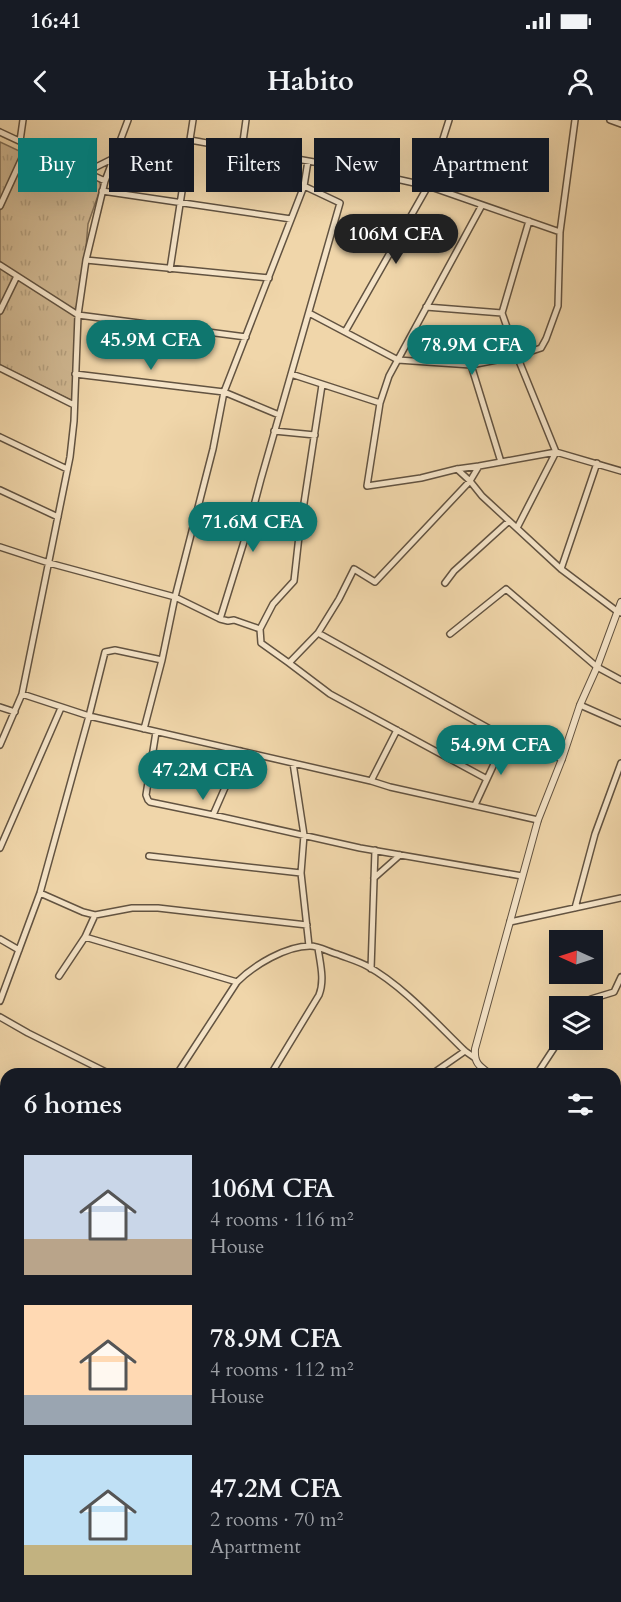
<!DOCTYPE html>
<meta charset="utf-8">
<style>
:root{--surface:#171b24;--page:#242831;--text:#f1f3f6;--muted:#9ea1a6;--accent:#0f766e}
body{margin:0;font-family:Cardo,serif;background:var(--page);color:var(--text);height:100vh;display:flex;flex-direction:column;font-size:22px;white-space:nowrap}
*{box-sizing:border-box;margin:0}
p{font-size:20px;color:var(--muted)}
.icon{flex:none;width:33px;height:33px;fill:none;stroke:currentColor;stroke-width:2;stroke-linecap:round;stroke-linejoin:round}
.map{position:relative;flex:1;overflow:hidden}
.details{position:absolute;left:0px;top:948px;width:621px;height:534px;display:flex;flex-direction:column;background:var(--surface);border-radius:18px 18px 0 0;box-shadow:0 6px 24px #0002}
.details>*{flex:none}
.banner{position:absolute;left:18px;top:18px;width:585px;height:54px;display:flex;gap:12px}
.needle{width:39px;rotate:273deg}
.tools{position:absolute;left:549px;top:810px;display:grid;gap:12px}
.tools a{display:grid;place-items:center;width:54px;height:54px;border-radius:0px;background:var(--surface);box-shadow:0 6px 24px #0002;font-size:30px}
.price{position:absolute;translate:-50% -51px;padding:0 14px;border-radius:21px;background:var(--accent);color:#fff;font-size:20px;line-height:39px;filter:drop-shadow(0 2px 3px #0008)}
.price::after{content:'';position:absolute;left:50%;top:36px;width:18px;height:14px;margin-left:-9px;background:inherit;clip-path:polygon(0 0,100% 0,50% 100%)}
.price.current{background:#222;color:#fff}
ul{padding:0;list-style:none}
li{display:flex;align-items:center;gap:18px;height:150px;padding:0 24px}
li span{display:grid;place-items:center;flex:none;width:168px;height:120px;border-radius:0px;color:#555}
li>.icon{margin-inline-start:auto}
span .icon{width:72px;height:72px;fill:#fffc;stroke-width:1}
li b{font-size:26px}
h2{display:flex;justify-content:space-between;align-items:center;height:72px;padding:0 24px;font-size:26px}
.tag{padding:0 21px;border-radius:0px;background:var(--surface);box-shadow:0 6px 24px #0002;font-size:21px;line-height:54px}
.tag.current{background:var(--accent);color:#fff}
.status{display:flex;justify-content:space-between;align-items:center;height:42px;padding:0 30px;background:var(--surface);direction:ltr}
.status svg{height:16px;fill:currentColor}
header{display:flex;justify-content:space-between;align-items:center;height:78px;padding:0 24px;background:var(--surface);font-size:27px;font-weight:600}
.map>svg:first-child{display:block}
</style>
<div class="status"><b>16:41</b><svg viewBox="0 0 49 12"><path d="M0 12V9h3v3zM5 12V6h3v6zM10 12V3h3v9zM15 12V0h3v12zM26 1h20v11H26zM47 4h2v5h-2z"/></svg></div>
<header><svg class="icon" aria-label="back" viewBox="0 0 24 24"><path d="M15 5l-7 7 7 7"/></svg>Habito<svg class="icon" aria-label="person" viewBox="0 0 24 24"><circle cx="12" cy="8" r="4"/><path d="M4 21q1-7 8-7t8 7"/></svg></header>
<div class="map">
<svg width="621" height="1482" viewBox="0 0 621 1482">
<defs>
<pattern id="grass-tufts" width="24" height="20" patternUnits="userSpaceOnUse" patternTransform="scale(1.5)"><rect width="24" height="20" fill="#d0b892"/><path d="M3 7l-1-3M5 7V3M7 7l1-3M15 17l-1-3M17 17v-4M19 17l1-3" fill="none" stroke="#b39e7d"/></pattern>
<pattern id="wetland-marsh" width="20" height="14" patternUnits="userSpaceOnUse" patternTransform="scale(1.5)"><rect width="20" height="14" fill="#d0b892"/><path d="M1 5h8M5 5V1M11 12h8M15 12V8" fill="none" stroke="#b39e7d"/></pattern>
</defs>
<rect width="100%" height="100%" fill="#f0d6aa"/>
<filter id="stains"><feTurbulence type="fractalNoise" baseFrequency=".00333" numOctaves="4"/><feColorMatrix values="0 0 0 0 .2 0 0 0 0 .09 0 0 0 0 .02 0 0 0 .5 -.17"/></filter>
<radialGradient id="worn" r=".72"><stop offset=".6" stop-color="#630" stop-opacity="0"/><stop offset="1" stop-color="#630" stop-opacity=".3"/></radialGradient>
<path fill="url(#grass-tufts)" stroke="#827058" stroke-width="1.5" d="M 0,22 L 34,38 L 79,50 L 99,60 L 101,67 L 88,104 L 73,281 L 0,245 Z"/>
<path fill="url(#wetland-marsh)" stroke="#827058" stroke-width="1.5" d="M 0,1155 L 6,1158 L 6,1476 L 615,1476 L 615,1464 L 621,1468 L 621,1482 L 0,1482 Z"/>
<g fill="none" stroke-linecap="round" stroke-linejoin="round">
<path stroke="#584a3a" stroke-width="1.5" stroke-dasharray="8 6" stroke-linecap="butt" d="M 548,1482 L 553,1476"/>
<defs>
<path id="minor" d="M 610,0 L 621,4
M 0,12 L 105,61
M 190,20 L 342,47 L 428,66 L 560,112
M 20,21 L 23,0
M 242,29 L 246,0
M 86,52 L 114,38
M 102,71 L 291,99
M 0,86 L 28,25
M 86,140 L 269,158
M 0,145 L 78,195 L 246,217
M 170,149 L 193,0
M 426,187 L 502,193
M 0,191 L 17,156
M 309,193 L 398,240 L 471,245 L 517,236 L 541,228 L 546,219 L 558,186 L 560,112 L 575,0
M 345,212 L 428,66 L 449,0
M 471,245 L 501,342
M 0,248 L 74,285
M 75,254 L 224,272 L 279,295
M 291,254 L 380,283
M 274,311 L 315,315
M 0,317 L 67,349
M 479,346 L 457,349 L 421,358 L 367,366 L 380,283 L 389,256 L 482,85
M 457,349 L 470,361 L 482,376 L 561,449 L 618,492 L 621,493
M 0,370 L 58,397
M 517,408 L 556,332 L 517,236 L 502,193 L 529,101
M 0,427 L 49,443 L 175,477 L 220,499 L 228,501 L 234,500 L 260,509 L 273,484 L 294,461 L 299,416 L 322,265
M 561,449 L 597,343
M 445,463 L 454,451 L 509,401
M 220,499 L 247,412 L 261,359 L 340,83 L 304,66
M 260,509 L 261,523 L 289,543
M 318,513 L 506,618 L 562,639
M 450,514 L 506,469 L 597,547 L 621,560
M 22,574 L 89,596 L 371,661 L 390,667 L 538,700
M 580,585 L 621,603
M 0,587 L 15,592
M 144,609 L 162,540 L 175,477 L 213,329 L 224,272 L 304,66 L 308,41
M 156,612 L 146,675 L 148,680 L 150,682 L 213,695 L 360,728 L 522,756
M 0,625 L 22,574 L 70,337 L 74,301 L 78,195 L 86,140 L 105,61 L 128,0
M 293,643 L 304,715 L 301,753 L 309,826
M 487,659 L 330,574 L 289,543 L 318,513 L 339,479 L 354,449 L 375,462 L 470,361 L 479,346 L 556,332 L 621,351
M 371,661 L 397,610
M 475,685 L 506,618
M 213,695 L 241,631
M 0,728 L 61,588
M 149,736 L 301,753
M 374,758 L 400,735
M 40,773 L 83,792 L 95,795 L 132,788 L 158,788 L 307,805
M 575,788 L 595,714 L 621,643
M 510,802 L 621,778
M 85,817 L 237,862
M 0,819 L 19,830
M 371,849 L 375,730
M 59,856 L 85,817 L 95,795
M 0,881 L 40,773 L 89,596 L 105,532 L 115,530 L 162,540
M 581,886 L 591,879 L 614,872 L 621,857
M 0,897 L 28,913 L 110,954
M 177,954 L 237,862 C 254,845 286,826 310,826 C 319,826 329,832 337,834 C 347,838 358,841 367,846 C 402,865 436,903 465,931 L 475,938
M 271,954 L 319,875 C 325,860 320,843 318,828
M 432,954 L 465,931
M 537,954 L 560,919
M 615,1076 L 621,1077
M 615,1145 L 621,1137
M 615,1274 L 621,1276
M 615,1310 L 621,1294
M 615,1335 L 621,1338
M 615,1424 L 621,1428"/>
<path id="tertiary" d="M 490,954 C 479,946 474,943 475,929 L 538,700 L 562,639 L 580,585 L 597,547 L 621,482
M 615,1003 L 621,1006"/>
</defs>
<use href="#minor" stroke="#625341" stroke-width="8"/>
<use href="#tertiary" stroke="#625341" stroke-width="8"/>
<use href="#minor" stroke="#f5e4c8" stroke-width="5"/>
<use href="#tertiary" stroke="#f5e4c8" stroke-width="6"/>
</g>
<rect width="100%" height="100%" filter="url(#stains)"/>
<rect width="100%" height="100%" fill="url(#worn)"/>
</svg>
<div class="tools">
<a><svg class="needle" viewBox="-14 -14 28 28"><path d="M0-13l5 13h-10z" fill="#e53935"/><path d="M0 13l5-13h-10z" fill="#9ea1a6"/></svg></a>
<a><svg class="icon" aria-label="layers" viewBox="0 0 24 24"><path d="M12 4l9 5-9 5-9-5zM3 14l9 5 9-5"/></svg></a>
</div>
<b class="price current" style="left:396px;top:145px">106M CFA</b>
<b class="price" style="left:151px;top:251px">45.9M CFA</b>
<b class="price" style="left:472px;top:256px">78.9M CFA</b>
<b class="price" style="left:253px;top:433px">71.6M CFA</b>
<b class="price" style="left:501px;top:656px">54.9M CFA</b>
<b class="price" style="left:203px;top:681px">47.2M CFA</b>
<div class="banner">
<a class="tag current">Buy</a>
<a class="tag">Rent</a>
<a class="tag">Filters</a>
<a class="tag">New</a>
<a class="tag">Apartment</a>
</div>
<section class="details">
<h2>6 homes<svg class="icon" aria-label="filters" viewBox="0 0 24 24"><path d="M4 7h16M4 17h16"/><circle cx="9" cy="7" r="2"/><circle cx="15" cy="17" r="2"/></svg></h2>
<ul>
<li><span style="background:linear-gradient(#c9d6e8 70%,#b9a48a 0)"><svg class="icon" aria-label="home" viewBox="0 0 24 24"><path d="M3 11l9-7 9 7M6 9v11h12V9"/></svg></span><div><b>106M CFA</b><p>4 rooms · 116 m²</p><p>House</p></div></li>
<li><span style="background:linear-gradient(#ffd9b3 75%,#9aa5b1 0)"><svg class="icon" aria-label="home" viewBox="0 0 24 24"><path d="M3 11l9-7 9 7M6 9v11h12V9"/></svg></span><div><b>78.9M CFA</b><p>4 rooms · 112 m²</p><p>House</p></div></li>
<li><span style="background:linear-gradient(#bfe0f5 75%,#c2b280 0)"><svg class="icon" aria-label="home" viewBox="0 0 24 24"><path d="M3 11l9-7 9 7M6 9v11h12V9"/></svg></span><div><b>47.2M CFA</b><p>2 rooms · 70 m²</p><p>Apartment</p></div></li>
</ul>
</section>
</div>
